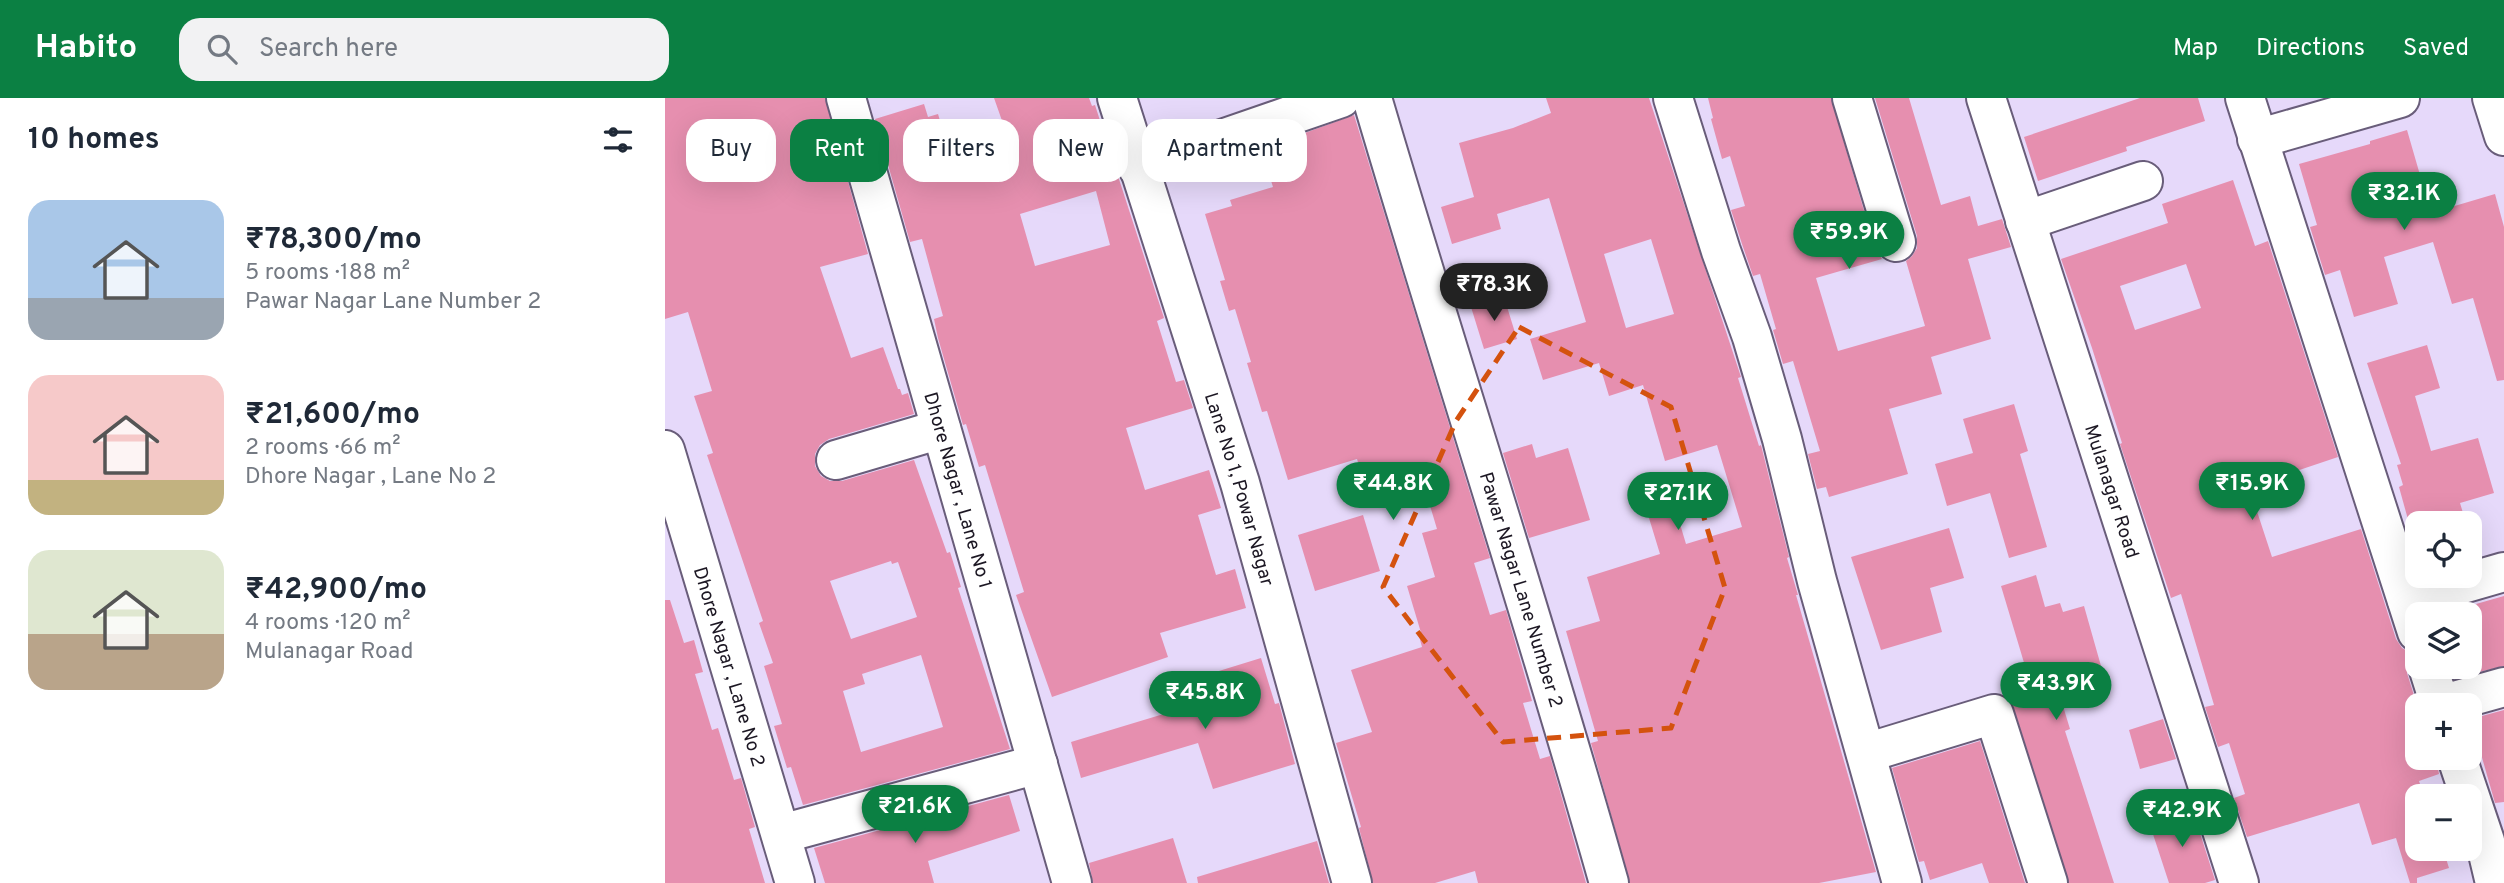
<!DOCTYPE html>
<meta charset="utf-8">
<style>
:root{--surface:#fff;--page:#f2f2f3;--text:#1f2937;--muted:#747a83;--accent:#0b8043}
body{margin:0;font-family:Overpass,sans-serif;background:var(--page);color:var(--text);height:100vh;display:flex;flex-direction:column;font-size:26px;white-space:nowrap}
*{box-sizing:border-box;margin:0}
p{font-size:23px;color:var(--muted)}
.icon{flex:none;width:38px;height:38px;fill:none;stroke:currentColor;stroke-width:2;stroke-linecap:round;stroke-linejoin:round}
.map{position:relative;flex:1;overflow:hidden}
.sheet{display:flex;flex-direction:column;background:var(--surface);width:665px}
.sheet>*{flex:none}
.hud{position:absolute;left:21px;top:21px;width:665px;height:63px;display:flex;gap:14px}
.fabs{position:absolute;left:1740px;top:413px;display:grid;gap:14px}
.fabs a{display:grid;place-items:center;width:77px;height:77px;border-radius:14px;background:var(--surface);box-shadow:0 7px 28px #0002;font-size:35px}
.price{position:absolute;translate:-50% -60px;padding:0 16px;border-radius:24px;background:var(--accent);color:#fff;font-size:23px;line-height:46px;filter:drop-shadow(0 2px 4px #0008)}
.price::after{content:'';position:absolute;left:50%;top:42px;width:21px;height:16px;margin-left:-10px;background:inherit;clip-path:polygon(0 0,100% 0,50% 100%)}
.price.selected{background:#222;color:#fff}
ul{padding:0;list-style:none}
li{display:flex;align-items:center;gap:21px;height:175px;padding:0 28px}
li span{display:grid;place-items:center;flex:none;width:196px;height:140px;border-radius:21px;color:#555}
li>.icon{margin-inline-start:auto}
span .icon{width:84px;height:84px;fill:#fffc;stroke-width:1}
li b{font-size:30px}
h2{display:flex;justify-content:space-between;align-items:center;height:84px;padding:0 28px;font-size:30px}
.pill{padding:0 24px;border-radius:21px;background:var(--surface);box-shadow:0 7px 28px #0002;font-size:24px;line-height:63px}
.pill.selected{background:var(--accent);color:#fff}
header{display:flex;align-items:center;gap:42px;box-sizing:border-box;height:98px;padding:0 35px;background:var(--accent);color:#fff}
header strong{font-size:33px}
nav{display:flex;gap:38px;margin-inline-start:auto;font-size:24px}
.search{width:490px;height:63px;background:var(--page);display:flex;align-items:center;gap:18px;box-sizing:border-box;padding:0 24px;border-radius:21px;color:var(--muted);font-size:26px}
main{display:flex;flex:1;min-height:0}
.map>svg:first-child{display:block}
</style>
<header>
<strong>Habito</strong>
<div class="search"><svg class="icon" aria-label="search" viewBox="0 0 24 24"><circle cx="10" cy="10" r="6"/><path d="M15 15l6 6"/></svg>Search here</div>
<nav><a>Map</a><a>Directions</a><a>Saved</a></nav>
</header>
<main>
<section class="sheet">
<h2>10 homes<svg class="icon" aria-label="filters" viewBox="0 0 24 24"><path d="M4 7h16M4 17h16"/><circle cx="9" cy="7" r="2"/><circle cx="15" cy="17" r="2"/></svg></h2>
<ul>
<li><span style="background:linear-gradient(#a9c7e8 70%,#9aa5b1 0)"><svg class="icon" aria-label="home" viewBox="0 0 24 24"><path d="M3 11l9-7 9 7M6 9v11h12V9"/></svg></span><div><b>₹78,300/mo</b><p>5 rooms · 188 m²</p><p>Pawar Nagar Lane Number 2</p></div></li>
<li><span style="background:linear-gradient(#f6c9c9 75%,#c2b280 0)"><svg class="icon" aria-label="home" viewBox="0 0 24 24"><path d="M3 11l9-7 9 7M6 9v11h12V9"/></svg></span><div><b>₹21,600/mo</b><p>2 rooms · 66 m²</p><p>Dhore Nagar , Lane No 2</p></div></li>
<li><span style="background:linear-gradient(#dfe7d0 60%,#b9a48a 0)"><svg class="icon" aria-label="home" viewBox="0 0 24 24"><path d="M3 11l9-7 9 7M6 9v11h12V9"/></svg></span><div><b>₹42,900/mo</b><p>4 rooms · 120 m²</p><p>Mulanagar Road</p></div></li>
</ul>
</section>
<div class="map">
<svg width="1839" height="785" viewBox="0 0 1839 785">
<rect width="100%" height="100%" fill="#e6d9fa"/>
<path fill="#e68faf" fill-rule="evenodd" d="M 0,0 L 160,0 L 203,156 L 155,169 L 186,260 L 218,249 L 233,291 L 235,291 L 237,297 L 243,295 L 249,316 L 164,341 L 155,347 L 150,356 L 150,368 L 156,378 L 165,383 L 177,383 L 249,362 L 282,455 L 285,454 L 296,489 L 293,490 L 345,651 L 138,707 L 126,669 L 122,670 L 109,628 L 117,626 L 99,568 L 108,565 L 94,525 L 98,523 L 42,357 L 48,355 L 29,298 L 47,293 L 23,214 L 0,221 ZM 226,463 L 227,466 L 233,464 L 252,519 L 186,541 L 165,483 ZM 256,557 L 278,629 L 196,654 L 178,593 L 200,586 L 197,576 Z
M 329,0 L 424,0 L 427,8 L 430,7 L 499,220 L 492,223 L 511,284 L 519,282 L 528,310 L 461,330 L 480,392 L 544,372 L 556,410 L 533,417 L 551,477 L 570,471 L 581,510 L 495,535 L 503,559 L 387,599 L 351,497 L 359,494 L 335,416 L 320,367 L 314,369 L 301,326 L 298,327 L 273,240 L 269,221 L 278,218 L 257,141 L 245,144 L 210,21 L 259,6 L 263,19 L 273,16 L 276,26 L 289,22 L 307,81 L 353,68 ZM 431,93 L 445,147 L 370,168 L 355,116 Z
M 881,0 L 984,0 L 1076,279 L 1073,280 L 1094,348 L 1096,347 L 1124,459 L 1122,460 L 1133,497 L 1131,497 L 1211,774 L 1154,785 L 965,785 L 926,645 L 933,643 L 901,533 L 935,523 L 922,479 L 995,456 L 973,384 L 1000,376 L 1021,446 L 1077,429 L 1052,347 L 1000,363 L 978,287 L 944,298 L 934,265 L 878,282 L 865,241 L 921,224 L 884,100 L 832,116 L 836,131 L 787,146 L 776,109 L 809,99 L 794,45 L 848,30 L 886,15 ZM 986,141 L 1009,216 L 961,230 L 939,156 Z
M 1043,0 L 1166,0 L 1210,150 L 1217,161 L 1151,180 L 1173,253 L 1260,228 L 1241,163 L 1247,158 L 1252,150 L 1252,138 L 1210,0 L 1244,0 L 1276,107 L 1305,98 L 1313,128 L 1337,121 L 1346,149 L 1303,161 L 1326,241 L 1266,259 L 1277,296 L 1224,311 L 1243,376 L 1164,399 L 1161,389 L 1152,391 L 1143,356 L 1155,353 L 1128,263 L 1118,266 L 1108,232 L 1111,231 L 1095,176 L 1088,178 L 1077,146 L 1066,112 L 1080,108 L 1065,58 L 1057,61 L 1046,21 L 1048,20 Z
M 1475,0 L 1533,0 L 1540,23 L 1461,49 L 1462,53 L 1373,83 L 1359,39 Z
M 689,17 L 825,460 L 809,465 L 825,517 L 841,512 L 867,603 L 858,605 L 875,661 L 885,658 L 921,785 L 813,785 L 810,773 L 770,785 L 708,785 L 694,730 L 696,729 L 671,645 L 707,634 L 686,572 L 757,549 L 754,538 L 757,538 L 742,488 L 770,479 L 757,435 L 772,431 L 757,381 L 703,397 L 692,361 L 623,382 L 602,313 L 597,314 L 582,265 L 586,264 L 570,211 L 564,213 L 555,183 L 560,182 L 540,116 L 567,108 L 565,102 L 608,89 L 596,51 Z
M 1742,32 L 1766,115 L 1830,96 L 1839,129 L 1839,282 L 1832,283 L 1808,200 L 1787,206 L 1768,144 L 1719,159 L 1733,206 L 1689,219 L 1675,172 L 1660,177 L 1645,129 L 1652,127 L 1634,66 L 1705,46 L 1705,43 Z
M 1568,82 L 1590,148 L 1603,143 L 1673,359 L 1584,389 L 1607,459 L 1696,431 L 1731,541 L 1737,550 L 1746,555 L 1742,565 L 1742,575 L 1752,607 L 1752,660 L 1771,660 L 1774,676 L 1754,683 L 1759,698 L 1752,698 L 1752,751 L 1778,751 L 1784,770 L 1752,780 L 1752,785 L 1745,785 L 1731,740 L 1707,747 L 1694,705 L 1582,739 L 1569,700 L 1580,696 L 1564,645 L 1553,649 L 1540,609 L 1549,607 L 1516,496 L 1506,500 L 1455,346 L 1457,345 L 1427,250 L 1396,161 L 1503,125 L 1497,106 ZM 1521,166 L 1536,210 L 1470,232 L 1455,188 Z
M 839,199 L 852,241 L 819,251 L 806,209 Z
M 1762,247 L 1775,290 L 1750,298 L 1766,353 L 1813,340 L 1829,395 L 1795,405 L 1801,425 L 1744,425 L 1734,389 L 1738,387 L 1732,367 L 1736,366 L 1702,265 Z
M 1349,306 L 1363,353 L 1355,356 L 1382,449 L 1344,460 L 1325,395 L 1282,408 L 1270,366 L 1308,355 L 1298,321 Z
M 867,346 L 871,360 L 903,350 L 925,422 L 864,440 L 838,355 Z
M 698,417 L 715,473 L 650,493 L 633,437 Z
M 1284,430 L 1299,480 L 1265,490 L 1277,534 L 1216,552 L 1186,459 Z
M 1371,477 L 1380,509 L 1395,505 L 1398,514 L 1419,508 L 1436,568 L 1390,582 L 1405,631 L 1400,633 L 1449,785 L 1404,785 L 1347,605 L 1369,598 L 1336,488 Z
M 1839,498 L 1839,568 L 1789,580 L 1786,569 L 1804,569 L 1804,508 Z
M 0,502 L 5,502 L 19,545 L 29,542 L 38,574 L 30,576 L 47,632 L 53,630 L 69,682 L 76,680 L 90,729 L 84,731 L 100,785 L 0,785 Z
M 596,560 L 610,606 L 614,605 L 630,666 L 548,691 L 533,645 L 416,680 L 406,644 L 535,605 L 528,581 Z
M 1839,612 L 1839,704 L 1830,705 L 1806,621 Z
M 1498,621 L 1511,661 L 1475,671 L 1464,632 Z
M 1315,643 L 1360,785 L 1324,785 L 1317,765 L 1265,782 L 1259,763 L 1254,764 L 1227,670 Z
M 344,697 L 355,733 L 263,763 L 269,785 L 160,785 L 149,750 Z
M 1527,710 L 1550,782 L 1540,785 L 1504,785 L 1484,724 Z
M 508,740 L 522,785 L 428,785 L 424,765 Z
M 652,743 L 664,785 L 533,785 L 532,779 Z"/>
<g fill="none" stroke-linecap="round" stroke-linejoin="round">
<defs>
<g id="minor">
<path id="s1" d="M 181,0 L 407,785"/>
<path id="s2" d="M 452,0 L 575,385 L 687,785"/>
<path id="s3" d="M 707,0 C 784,262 870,522 944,785"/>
<path d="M 1008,0 L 1056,153 L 1087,239 L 1117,341 L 1152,483 L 1237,785"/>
<path d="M 1187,0 L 1231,144"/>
<path id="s4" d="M 1321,0 L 1574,785"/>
<path d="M 1580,0 L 1752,534"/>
<path d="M 1827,0 L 1839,38"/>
<path d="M 1592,41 L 1735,0"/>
<path d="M 473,70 L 676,0"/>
<path d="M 1360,123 L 1478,83"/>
<path id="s5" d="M 0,352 L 130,785"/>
<path d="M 171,362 L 276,331"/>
<path d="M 1742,502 L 1839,474"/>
<path d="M 1763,569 L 1775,607 L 1839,589"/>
<path d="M 1201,655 L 1329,616 L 1383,785"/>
<path d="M 1792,660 L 1820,743 L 1830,785"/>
<path d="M 116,736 L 373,666"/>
</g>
</defs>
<use href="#minor" stroke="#695d7a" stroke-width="42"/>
<use href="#minor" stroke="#fff" stroke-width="38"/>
</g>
<path fill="none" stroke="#d4520e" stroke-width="5" stroke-dasharray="14 9" stroke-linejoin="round" d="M 854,229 L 1006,309 L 1060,490 L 1006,630 L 838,644 L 718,489 L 791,323 Z"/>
<g text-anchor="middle" stroke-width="6" stroke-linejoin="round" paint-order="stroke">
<g font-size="19" fill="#1c1723" stroke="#f0e9fd">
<text dy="7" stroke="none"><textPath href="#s2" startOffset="410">Lane No 1, Powar Nagar</textPath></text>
<text dy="7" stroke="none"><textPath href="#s1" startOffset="408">Dhore Nagar , Lane No 1</textPath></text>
<text dy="7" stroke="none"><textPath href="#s4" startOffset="413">Mulanagar Road</textPath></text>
<text dy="7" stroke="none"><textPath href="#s3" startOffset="514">Pawar Nagar Lane Number 2</textPath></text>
<text dy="7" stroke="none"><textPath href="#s5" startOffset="226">Dhore Nagar , Lane No 2</textPath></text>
</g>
</g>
</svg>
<div class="fabs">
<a><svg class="icon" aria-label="locate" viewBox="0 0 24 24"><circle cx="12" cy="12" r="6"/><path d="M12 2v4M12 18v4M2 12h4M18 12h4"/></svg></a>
<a><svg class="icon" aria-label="layers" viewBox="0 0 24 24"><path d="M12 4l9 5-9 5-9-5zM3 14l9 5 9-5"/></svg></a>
<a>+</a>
<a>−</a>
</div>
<b class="price" style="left:1739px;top:134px">₹32.1K</b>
<b class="price" style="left:1184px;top:173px">₹59.9K</b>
<b class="price selected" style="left:829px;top:225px">₹78.3K</b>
<b class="price" style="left:728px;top:424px">₹44.8K</b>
<b class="price" style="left:1587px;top:424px">₹15.9K</b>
<b class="price" style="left:1013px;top:434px">₹27.1K</b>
<b class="price" style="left:1391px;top:624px">₹43.9K</b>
<b class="price" style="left:540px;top:633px">₹45.8K</b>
<b class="price" style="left:250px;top:747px">₹21.6K</b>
<b class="price" style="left:1517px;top:751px">₹42.9K</b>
<div class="hud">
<a class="pill">Buy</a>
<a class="pill selected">Rent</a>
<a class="pill">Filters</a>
<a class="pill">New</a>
<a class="pill">Apartment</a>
</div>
</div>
</main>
